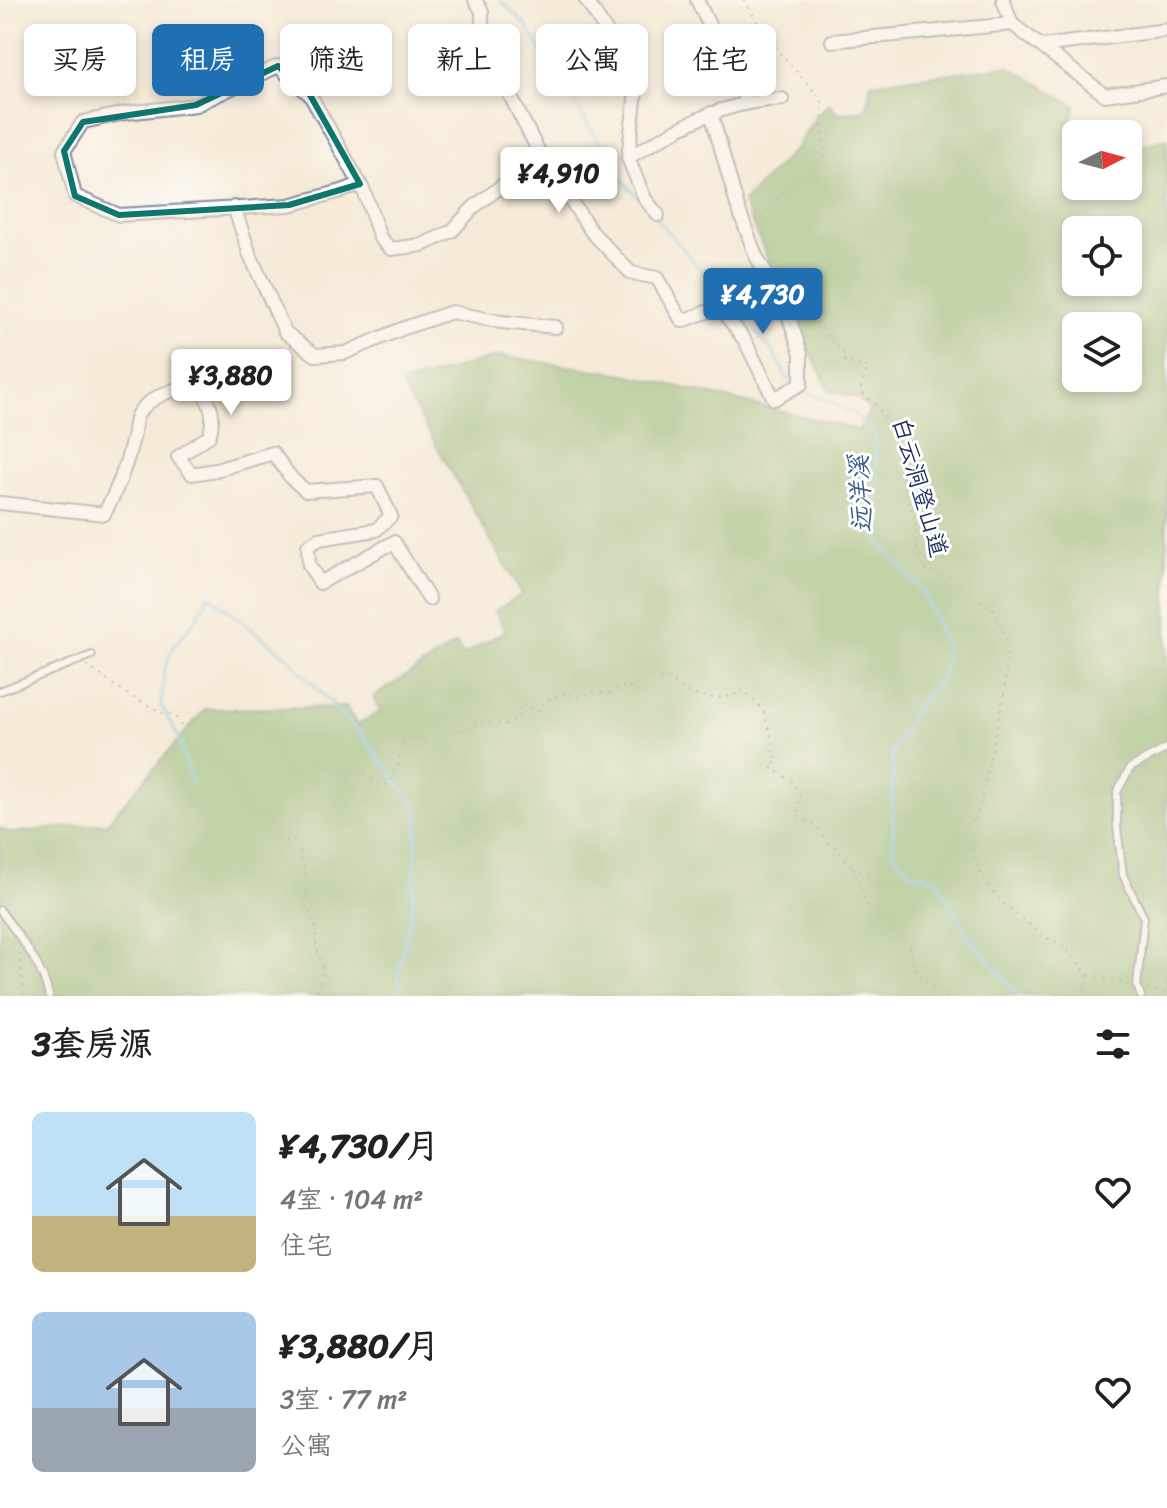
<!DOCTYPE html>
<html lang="zh">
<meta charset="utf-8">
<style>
:root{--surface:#fff;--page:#f6f6f6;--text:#222;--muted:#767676;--accent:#1f6fb2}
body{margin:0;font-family:Sriracha,"LXGW WenKai TC",sans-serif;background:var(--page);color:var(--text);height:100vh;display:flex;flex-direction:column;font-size:30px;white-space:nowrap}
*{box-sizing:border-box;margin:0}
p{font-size:26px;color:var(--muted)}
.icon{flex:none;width:44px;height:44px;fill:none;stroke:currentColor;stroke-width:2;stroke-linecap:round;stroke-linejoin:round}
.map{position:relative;height:996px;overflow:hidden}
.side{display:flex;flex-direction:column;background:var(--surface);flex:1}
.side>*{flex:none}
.hud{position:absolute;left:24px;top:24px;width:1120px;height:72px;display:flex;gap:16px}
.needle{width:52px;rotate:84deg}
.controls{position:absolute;left:1062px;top:120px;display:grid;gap:16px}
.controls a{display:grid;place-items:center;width:80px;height:80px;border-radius:12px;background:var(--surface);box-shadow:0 4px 12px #0003;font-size:40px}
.price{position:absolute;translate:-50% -68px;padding:0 18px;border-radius:8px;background:#fff;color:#222;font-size:26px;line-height:52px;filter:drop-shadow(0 2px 4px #0008)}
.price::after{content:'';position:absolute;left:50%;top:48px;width:24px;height:18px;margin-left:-12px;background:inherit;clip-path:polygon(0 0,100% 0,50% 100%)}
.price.current{background:var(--accent);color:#fff}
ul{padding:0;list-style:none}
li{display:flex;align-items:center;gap:24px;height:200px;padding:0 32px}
li span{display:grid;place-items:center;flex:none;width:224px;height:160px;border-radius:12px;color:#555}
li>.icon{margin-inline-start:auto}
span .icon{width:96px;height:96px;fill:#fffc;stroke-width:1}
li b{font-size:34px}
h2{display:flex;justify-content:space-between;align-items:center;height:96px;padding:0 32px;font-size:34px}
.pill{padding:0 28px;border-radius:12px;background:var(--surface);box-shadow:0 4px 12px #0003;font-size:28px;line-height:72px}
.pill.current{background:var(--accent);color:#fff}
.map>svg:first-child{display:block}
</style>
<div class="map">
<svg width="1167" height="996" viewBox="0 0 1167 996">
<rect width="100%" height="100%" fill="#fff"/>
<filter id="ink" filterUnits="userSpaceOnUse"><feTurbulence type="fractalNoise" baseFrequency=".0125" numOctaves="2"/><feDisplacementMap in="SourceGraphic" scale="16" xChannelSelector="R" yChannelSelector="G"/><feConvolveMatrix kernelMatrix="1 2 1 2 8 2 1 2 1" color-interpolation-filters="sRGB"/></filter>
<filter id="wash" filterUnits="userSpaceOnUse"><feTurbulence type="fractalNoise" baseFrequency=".006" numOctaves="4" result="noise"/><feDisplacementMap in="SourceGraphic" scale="32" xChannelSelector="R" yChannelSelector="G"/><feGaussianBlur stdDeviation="1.8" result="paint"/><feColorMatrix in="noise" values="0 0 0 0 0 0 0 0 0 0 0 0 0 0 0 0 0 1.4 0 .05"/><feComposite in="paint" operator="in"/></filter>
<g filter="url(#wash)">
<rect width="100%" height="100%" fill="#f6ebd8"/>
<path fill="#85b56e" stroke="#507266" stroke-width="2" fill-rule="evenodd" d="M 1008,66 L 1076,106 L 1067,132 L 1076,137 L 1076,186 L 1128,186 L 1128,148 L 1167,139 L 1167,996 L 0,996 L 0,828 L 11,833 L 107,823 L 205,709 L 346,707 L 357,725 L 380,712 L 373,697 L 456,644 L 463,655 L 505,631 L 495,611 L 522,594 L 401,384 L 499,356 L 625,374 L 859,430 L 870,410 L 856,398 L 830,391 L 797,327 L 800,313 L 773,271 L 743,202 L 796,148 L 816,116 L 829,103 L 838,114 L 866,110 L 871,83 ZM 1076,230 L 1128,230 L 1128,282 L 1076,282 ZM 1076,326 L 1128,326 L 1128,378 L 1076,378 Z"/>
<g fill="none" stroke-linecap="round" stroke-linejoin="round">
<path stroke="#70c1ec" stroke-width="3" d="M 500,0 L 526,25 L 623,181 L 639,198
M 657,219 L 773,352 L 790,383
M 799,389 L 852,412 L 875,433 L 878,541 L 923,591 L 947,648 L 942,677 L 920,702 L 892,751 L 894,855 L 914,874 L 936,878 L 968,936 L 1019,996
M 192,782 L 177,735 L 161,705 L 164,670 L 173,647 L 197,618 L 209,595 L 287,657 L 361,734 L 418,809 L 413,903 L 398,976 L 403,996"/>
</g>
</g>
<g filter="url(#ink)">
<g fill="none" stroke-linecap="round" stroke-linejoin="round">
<defs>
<path id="lane" d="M 0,691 L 92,655
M 0,910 C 19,937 42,963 49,996
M 1141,996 L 1137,986 L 1144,918 L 1123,875 L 1117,827 L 1117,792 L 1130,768 L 1167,748"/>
<path id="street" d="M 475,0 L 482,11 L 482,41 L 541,156 L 591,231 L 631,273 L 657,278 L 682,321 L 720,307 L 745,341 L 774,399 L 801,384 L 801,354 L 787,311 L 756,256 L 737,205 L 711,113
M 586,0 L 625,60 L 637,83 L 628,158 C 680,127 719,102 782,99
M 697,0 L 747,103
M 1003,0 L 1012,24
M 832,41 L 1012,24 L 1105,95 L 1167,86
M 1042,46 L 1167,30
M 628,158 L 645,199 L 658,215
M 360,184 L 342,191 L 289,205 L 119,215 L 75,196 L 64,151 L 83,122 L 125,113 L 196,105 L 278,66 L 310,95 L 364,191 L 380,238 L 391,249 L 422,245 L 452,231 L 474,207 L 541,156
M 234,207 L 250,255 L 285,332 L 315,355 L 345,353 L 404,328 L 452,312 L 501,322 L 556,327
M 0,503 L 104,514 C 117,491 127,464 133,438 C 135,430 134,420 138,414 C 148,397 180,385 199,386 C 211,403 216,415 209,436 L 178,457 L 192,474 L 216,470 L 273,453 L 292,479 L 306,491 L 377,486 L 391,516 L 376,530 L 319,539 L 308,546 L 309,565 L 320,583 L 394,542 L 429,599"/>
</defs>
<use href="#lane" stroke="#888d9b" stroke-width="10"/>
<use href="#street" stroke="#888d9b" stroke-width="16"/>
<path stroke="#888d9b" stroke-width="2" stroke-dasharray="2 6" stroke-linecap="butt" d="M 744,0 L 766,37 L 822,100 L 822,129 L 826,154 L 813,171 L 803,175 L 781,195 L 762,218 C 766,259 815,326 845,355 L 845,363 L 868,367 L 860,391 L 878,407 L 888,422 L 894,438 L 906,493 L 915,518 L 917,546 L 924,569 L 952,578 L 963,591 L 993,608 L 1008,642 L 1004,694 L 977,818 L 970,841 L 981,875 L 1002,903 L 1045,937 L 1064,946 L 1088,974 L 1084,996
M 87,666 L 130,696 L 165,714 L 173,714 C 183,724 183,738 190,750 L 200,753 L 209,751 L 210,738 L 217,742 L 219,762 C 238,771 244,789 251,807 C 270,818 277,816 279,842 L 295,839 L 300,845 L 300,862 L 306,871 L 306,907 L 316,926 L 316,945 L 324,972 L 318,989 L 321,996
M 212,735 L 207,729 L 214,722 L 232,728 L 259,727 L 266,731 L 271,741 L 279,744 L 297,768 L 322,765 L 338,775 L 366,775 L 379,784 L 388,785 L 398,764 L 401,743 L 410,738 L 426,742 L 442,732 L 473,729 L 477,722 L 507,724 L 521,714 L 520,704 L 538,711 L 549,699 L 566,692 L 574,697 L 595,692 L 613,693 L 620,686 L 628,689 C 638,680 658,678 671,680 C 686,698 724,704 744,690 L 763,710 L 774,745 L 772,753 L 778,760 L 770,767 L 793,782 L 801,798 L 796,814 L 817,827 L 827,841 L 835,847 L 853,867
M 20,953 L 24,996
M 1089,974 L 1129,985
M 1147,989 L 1167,994
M 947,996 L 922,979 L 912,960 L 910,947 L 906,941 L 897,937 L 890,923 L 881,922 L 871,914 L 853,867 L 877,878 L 882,883 L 899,882 L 912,886 L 925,884 L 940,874 L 954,843 L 964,832 L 967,825 L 977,818"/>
<use href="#lane" stroke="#fff" stroke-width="6"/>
<use href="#street" stroke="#fff" stroke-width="12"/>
</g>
</g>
<path d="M0 0H1167V996H0ZM 278,66 L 310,95 L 360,184 L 289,205 L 119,215 L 75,196 L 64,151 L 83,122 L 196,105 Z" fill="#f6ebd8" fill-opacity=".55" fill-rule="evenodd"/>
<path fill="none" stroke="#0f766e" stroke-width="6" stroke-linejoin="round" d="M 278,66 L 310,95 L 360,184 L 289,205 L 119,215 L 75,196 L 64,151 L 83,122 L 196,105 Z"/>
<g text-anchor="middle" stroke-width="6" stroke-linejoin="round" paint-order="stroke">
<g font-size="24" fill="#1b2f5e" stroke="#fff">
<text transform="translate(920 487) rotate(74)" y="8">白云洞登山道</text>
</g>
<g font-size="26" font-style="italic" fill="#355b89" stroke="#fff">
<text transform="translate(860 494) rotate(-93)" y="9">远洋溪</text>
</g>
</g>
</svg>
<div class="controls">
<a><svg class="needle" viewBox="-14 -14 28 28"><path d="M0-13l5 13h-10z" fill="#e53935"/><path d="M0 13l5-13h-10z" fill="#767676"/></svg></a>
<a><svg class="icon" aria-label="locate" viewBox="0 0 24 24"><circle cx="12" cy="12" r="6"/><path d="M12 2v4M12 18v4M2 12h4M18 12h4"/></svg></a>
<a><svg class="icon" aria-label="layers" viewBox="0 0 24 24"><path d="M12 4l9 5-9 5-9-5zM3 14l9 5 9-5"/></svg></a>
</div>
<b class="price" style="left:559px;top:215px">¥4,910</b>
<b class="price current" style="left:763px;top:336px">¥4,730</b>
<b class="price" style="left:231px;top:417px">¥3,880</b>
<div class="hud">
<a class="pill">买房</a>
<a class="pill current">租房</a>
<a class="pill">筛选</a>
<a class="pill">新上</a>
<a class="pill">公寓</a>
<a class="pill">住宅</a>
</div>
</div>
<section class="side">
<h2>3套房源<svg class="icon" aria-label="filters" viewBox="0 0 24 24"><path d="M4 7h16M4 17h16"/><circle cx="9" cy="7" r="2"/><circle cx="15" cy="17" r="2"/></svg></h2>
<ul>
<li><span style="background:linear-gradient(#bfe0f5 65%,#c2b280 0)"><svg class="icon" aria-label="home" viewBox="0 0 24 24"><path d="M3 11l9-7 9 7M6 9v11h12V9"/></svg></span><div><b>¥4,730/月</b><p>4室 · 104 m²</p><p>住宅</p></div><svg class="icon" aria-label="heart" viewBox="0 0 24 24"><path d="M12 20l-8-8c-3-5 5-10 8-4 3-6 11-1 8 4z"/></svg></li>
<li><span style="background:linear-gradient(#a9c7e8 60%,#9aa5b1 0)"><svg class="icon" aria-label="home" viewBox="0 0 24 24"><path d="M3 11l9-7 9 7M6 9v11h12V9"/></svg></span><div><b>¥3,880/月</b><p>3室 · 77 m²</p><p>公寓</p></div><svg class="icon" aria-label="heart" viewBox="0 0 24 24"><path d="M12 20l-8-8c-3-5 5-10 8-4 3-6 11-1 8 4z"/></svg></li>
</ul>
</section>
